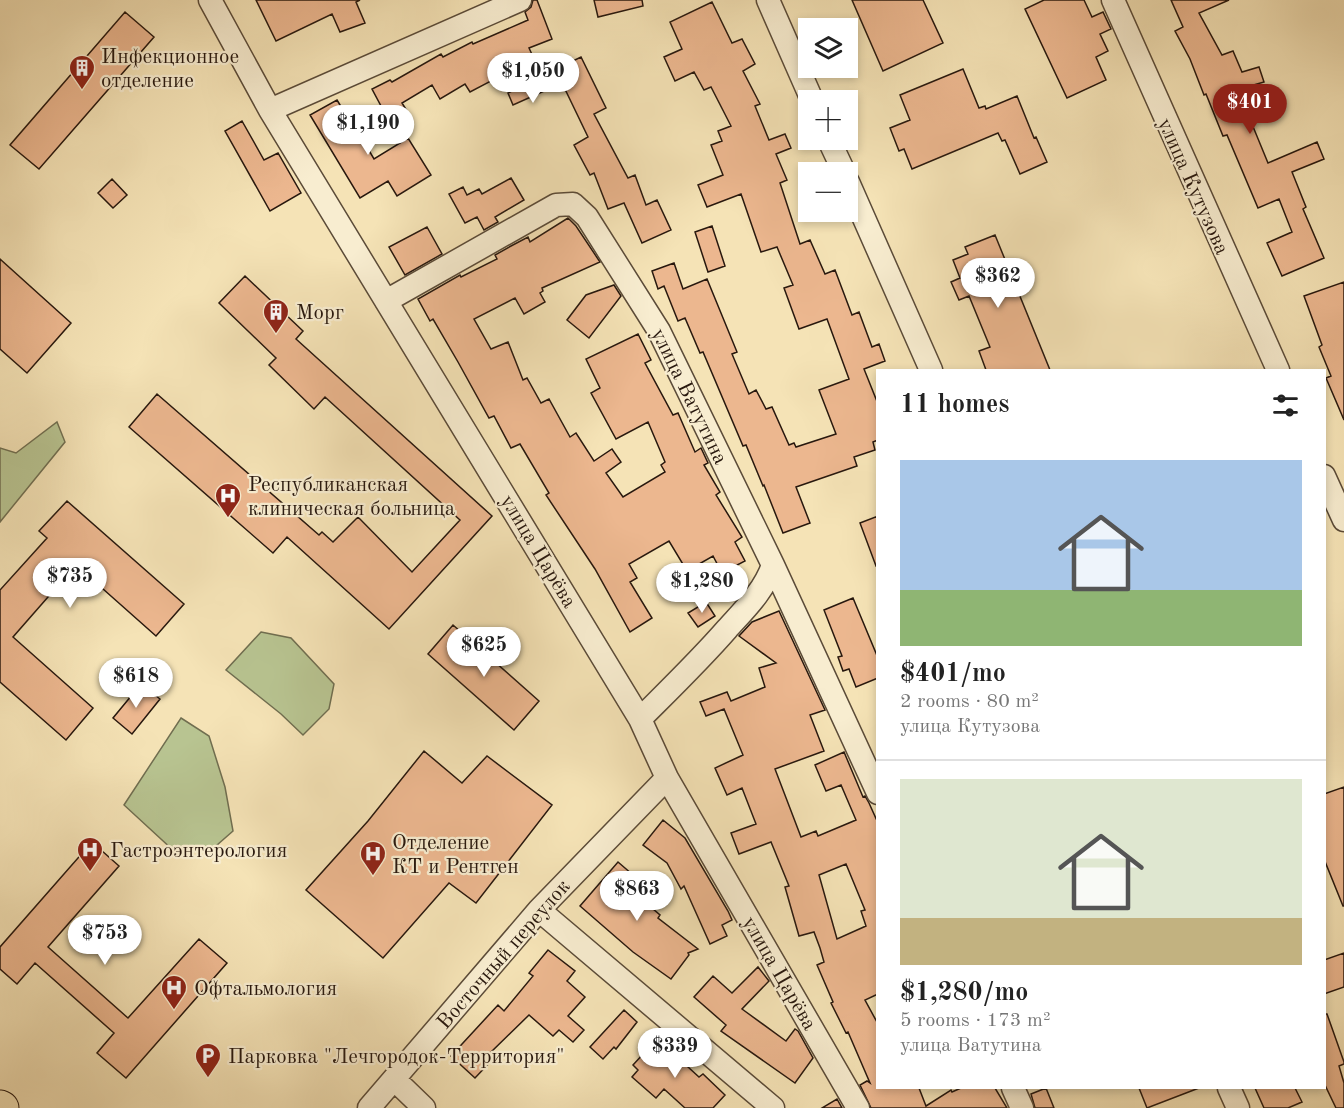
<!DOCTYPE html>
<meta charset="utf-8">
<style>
:root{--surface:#fff;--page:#f2f2f2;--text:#222;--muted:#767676;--line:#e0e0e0;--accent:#8f2418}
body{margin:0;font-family:"Old Standard TT",serif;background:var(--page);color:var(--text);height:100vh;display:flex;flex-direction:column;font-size:22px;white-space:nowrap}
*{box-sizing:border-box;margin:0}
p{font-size:20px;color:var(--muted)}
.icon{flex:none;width:33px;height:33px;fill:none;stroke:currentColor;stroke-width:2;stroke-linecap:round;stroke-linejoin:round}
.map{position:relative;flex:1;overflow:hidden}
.panel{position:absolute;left:876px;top:369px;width:450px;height:720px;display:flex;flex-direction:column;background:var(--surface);border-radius:0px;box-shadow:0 3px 9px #0003}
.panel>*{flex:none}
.tools{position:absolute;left:798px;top:18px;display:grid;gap:12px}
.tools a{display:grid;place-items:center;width:60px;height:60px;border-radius:0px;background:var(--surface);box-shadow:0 3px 9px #0003;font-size:30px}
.price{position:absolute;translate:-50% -51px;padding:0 14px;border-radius:21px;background:#fff;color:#222;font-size:20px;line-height:39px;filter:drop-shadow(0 2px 3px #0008)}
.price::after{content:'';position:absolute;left:50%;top:36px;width:18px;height:14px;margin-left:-9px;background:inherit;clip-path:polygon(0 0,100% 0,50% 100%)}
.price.selected{background:var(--accent);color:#fff}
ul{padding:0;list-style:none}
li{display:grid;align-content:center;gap:12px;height:318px;padding:0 24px}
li+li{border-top:2px solid var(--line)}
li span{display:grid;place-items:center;height:186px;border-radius:0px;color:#555}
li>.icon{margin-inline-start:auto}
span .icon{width:108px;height:108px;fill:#fffc;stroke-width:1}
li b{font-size:26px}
h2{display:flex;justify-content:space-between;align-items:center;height:72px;padding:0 24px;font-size:26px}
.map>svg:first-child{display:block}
</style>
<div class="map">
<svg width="1344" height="1108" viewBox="0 0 1344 1108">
<rect width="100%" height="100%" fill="#f5e3b6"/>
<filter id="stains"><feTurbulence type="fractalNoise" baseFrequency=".00333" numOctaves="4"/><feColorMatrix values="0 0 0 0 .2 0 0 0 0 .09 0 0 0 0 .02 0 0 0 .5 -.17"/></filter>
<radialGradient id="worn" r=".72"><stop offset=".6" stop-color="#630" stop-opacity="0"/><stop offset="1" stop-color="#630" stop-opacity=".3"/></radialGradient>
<path fill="#b8c491" stroke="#706e50" stroke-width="1.5" d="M 57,422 L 65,442 L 0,522 L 0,448 L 16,453 Z
M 261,632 L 291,638 L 334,684 L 329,709 L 303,735 L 281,714 L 226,670 Z
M 181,718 L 209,736 L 225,787 L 233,831 L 209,852 L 174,851 L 124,805 Z"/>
<path fill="#ecb78f" stroke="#28180e" stroke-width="1.5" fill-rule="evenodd" d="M 256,0 L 360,0 L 356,2 L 365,23 L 340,32 L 332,14 L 276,41 Z
M 533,0 L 537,0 L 552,39 L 529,48 L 542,76 L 581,57 L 606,108 L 594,114 L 628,178 L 635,175 L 646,205 L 657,200 L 671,230 L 642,243 L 624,203 L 608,209 L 594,173 L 590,175 L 574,145 L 588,137 L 562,83 L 513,105 L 508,93 L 518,88 L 510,71 L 470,92 L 465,84 L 440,99 L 432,85 L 402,103 L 407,111 L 389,121 L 372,89 L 390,80 L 392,82 L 441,54 L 443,57 L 472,42 L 473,44 L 528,20 L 525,12 L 531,7 Z
M 594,0 L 642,0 L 643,6 L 598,17 Z
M 852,0 L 923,0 L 943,43 L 883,71 Z
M 1044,0 L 1084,0 L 1092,17 L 1103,12 L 1111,29 L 1100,34 L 1108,51 L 1096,57 L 1106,80 L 1067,98 L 1025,9 Z
M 1171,0 L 1229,0 L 1199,13 L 1222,55 L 1233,51 L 1242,72 L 1259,67 L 1264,82 L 1250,86 L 1258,108 L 1247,112 L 1268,163 L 1317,142 L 1324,159 L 1292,172 L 1306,207 L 1303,209 L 1324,258 L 1282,276 L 1267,243 L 1292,232 L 1279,199 L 1258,208 L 1227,135 L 1223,136 L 1206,94 L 1204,95 L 1190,59 L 1175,31 L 1183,27 Z
M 712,2 L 732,43 L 742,39 L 755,64 L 743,71 L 760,104 L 755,106 L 769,140 L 785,134 L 791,148 L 776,154 L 787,180 L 780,183 L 800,244 L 810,240 L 825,274 L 835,270 L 852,315 L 859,312 L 872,347 L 879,344 L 885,361 L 864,369 L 878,404 L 878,440 L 873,442 L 875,450 L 854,457 L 857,466 L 796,487 L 810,523 L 783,533 L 764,485 L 763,486 L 746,445 L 743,446 L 703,352 L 700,353 L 685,318 L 678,321 L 664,286 L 658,289 L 652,271 L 674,263 L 683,289 L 707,279 L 737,352 L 732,354 L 749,394 L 756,390 L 766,409 L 772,407 L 789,445 L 794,443 L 796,447 L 836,434 L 819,390 L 849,379 L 827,319 L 799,329 L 784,288 L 793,285 L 777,247 L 761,252 L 741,194 L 707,207 L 698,185 L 723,175 L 711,145 L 722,141 L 718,131 L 731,126 L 711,87 L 704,90 L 694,72 L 675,81 L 664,57 L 682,49 L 670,22 Z
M 125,12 L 154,37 L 39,169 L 10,145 Z
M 963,69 L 979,108 L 985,106 L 986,109 L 1017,96 L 1034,138 L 1036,137 L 1047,162 L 1020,174 L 1005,140 L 1002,141 L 998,133 L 912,169 L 904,149 L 899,151 L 890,128 L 910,120 L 900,95 Z
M 337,100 L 366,148 L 367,147 L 374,159 L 408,138 L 431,175 L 397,196 L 388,181 L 360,198 L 310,115 Z
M 242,121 L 264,160 L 278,153 L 301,193 L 270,211 L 225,131 Z
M 511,178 L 524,200 L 495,217 L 498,222 L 484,230 L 477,217 L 465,223 L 449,194 L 463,187 L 467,195 L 479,189 L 482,194 Z
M 112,179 L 127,195 L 113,208 L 98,193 Z
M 568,218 L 576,226 L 600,262 L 542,288 L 543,291 L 540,293 L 545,302 L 524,314 L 515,298 L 474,319 L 491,349 L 508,342 L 523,380 L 527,378 L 541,403 L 549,399 L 570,437 L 576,433 L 594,461 L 612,449 L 621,462 L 606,473 L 623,497 L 665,472 L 661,465 L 665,462 L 648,422 L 616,439 L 591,393 L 600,388 L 586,359 L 638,334 L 651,360 L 645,363 L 673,415 L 678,413 L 695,452 L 701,448 L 708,463 L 704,465 L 720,492 L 716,495 L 742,537 L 735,542 L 745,561 L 722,573 L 713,556 L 687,571 L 669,541 L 629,564 L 637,578 L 630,582 L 652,618 L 630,632 L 595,569 L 546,495 L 549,493 L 520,444 L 511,448 L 494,416 L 489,418 L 458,362 L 433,319 L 430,321 L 418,299 L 460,275 L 461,277 L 497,259 L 495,255 L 511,246 L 528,237 L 530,242 Z
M 712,226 L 725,266 L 708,272 L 695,232 Z
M 427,227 L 442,254 L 405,275 L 389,247 Z
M 995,235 L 1050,370 L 986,370 L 979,351 L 990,347 L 969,296 L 959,300 L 951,282 L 960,278 L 953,260 L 968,254 L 965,247 Z
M 0,259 L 71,323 L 27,373 L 0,349 Z
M 245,276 L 303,331 L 296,339 L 492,516 L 389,629 L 287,537 L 273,553 L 129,427 L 157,394 L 319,535 L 322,532 L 333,542 L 358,517 L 412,572 L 460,520 L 325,397 L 314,409 L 269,365 L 276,358 L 219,303 Z
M 1344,282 L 1344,420 L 1326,378 L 1331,376 L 1319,347 L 1322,345 L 1304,296 Z
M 614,285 L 621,296 L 589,338 L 567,320 L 586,295 Z
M 67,501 L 184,604 L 156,636 L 76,565 L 13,637 L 93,708 L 66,740 L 0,682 L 0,590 L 47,538 L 39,531 Z
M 878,516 L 878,565 L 876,566 L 860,523 Z
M 853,598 L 878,658 L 878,678 L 856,687 L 849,669 L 843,671 L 838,657 L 842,656 L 824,610 Z
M 706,602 L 715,616 L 698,627 L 688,613 Z
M 779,611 L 825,710 L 810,715 L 824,751 L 775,769 L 801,837 L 816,831 L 818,836 L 856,820 L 841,785 L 826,791 L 815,765 L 844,752 L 863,797 L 865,796 L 869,803 L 878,823 L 878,994 L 865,1000 L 878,1024 L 878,1088 L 919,1088 L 926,1106 L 951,1090 L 952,1092 L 961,1088 L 995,1088 L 1007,1108 L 871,1108 L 860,1085 L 867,1081 L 870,1083 L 848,1032 L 846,1033 L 831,1003 L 833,1002 L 817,965 L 824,962 L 820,948 L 814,932 L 799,936 L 785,887 L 789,886 L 771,842 L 739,854 L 731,833 L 756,824 L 742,788 L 727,795 L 715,768 L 743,755 L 724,709 L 706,716 L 700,702 L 727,692 L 731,701 L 765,687 L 759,668 L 776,663 L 739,636 L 752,622 ZM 846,864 L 865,910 L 861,911 L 866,926 L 837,939 L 819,875 Z
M 453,625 L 539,701 L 514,730 L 428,654 Z
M 141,684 L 160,699 L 132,734 L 113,718 Z
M 424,751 L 462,783 L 487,756 L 552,805 L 476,903 L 449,883 L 383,958 L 306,890 L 368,821 Z
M 1344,787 L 1344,906 L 1343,906 L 1324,859 L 1324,794 Z
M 663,820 L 685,838 L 728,911 L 732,920 L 722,925 L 727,936 L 710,944 L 684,886 L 681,889 L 667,863 L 643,845 Z
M 92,842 L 119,866 L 48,947 L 128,1018 L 199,939 L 227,963 L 126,1078 L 97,1053 L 114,1033 L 35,963 L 17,984 L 0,969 L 0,947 Z
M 618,862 L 647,887 L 639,897 L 660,915 L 658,918 L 698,949 L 688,953 L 689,955 L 671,979 L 633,952 L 580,906 Z
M 548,950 L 575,971 L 567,981 L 585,997 L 568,1016 L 584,1030 L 573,1042 L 559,1030 L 553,1036 L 529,1015 L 487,1056 L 492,1060 L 475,1078 L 451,1056 L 498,1005 L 504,1011 L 533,976 L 529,973 Z
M 1344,953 L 1344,987 L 1324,994 L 1324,960 Z
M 758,967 L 769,981 L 742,1009 L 786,1041 L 795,1029 L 798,1031 L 813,1058 L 795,1083 L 721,1031 L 726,1025 L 694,997 L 713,976 L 732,993 Z
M 624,1010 L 637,1022 L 616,1049 L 614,1047 L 603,1059 L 590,1047 Z
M 1324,1014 L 1327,1014 L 1344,1062 L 1344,1064 L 1339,1066 L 1344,1083 L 1344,1108 L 1336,1108 L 1324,1083 Z
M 656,1040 L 662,1045 L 663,1044 L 699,1077 L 703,1074 L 725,1095 L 713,1108 L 685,1108 L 664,1089 L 656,1098 L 632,1077 L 638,1070 L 633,1065 Z
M 1046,1088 L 1054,1108 L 1035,1108 L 1031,1094 Z
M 1139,1088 L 1199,1088 L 1147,1108 Z
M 1255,1088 L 1295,1088 L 1302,1102 L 1288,1108 L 1264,1108 Z
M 837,1099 L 842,1108 L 822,1108 Z"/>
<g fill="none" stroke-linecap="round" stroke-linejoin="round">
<defs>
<path id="minor" d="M 210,0 L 270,110 L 640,719 L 667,778 L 858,1108
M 768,0 L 812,100
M 1113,0 L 1278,370
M 270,110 L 520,0
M 829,140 L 844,172
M 848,182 L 931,370
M 386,301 L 556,205 L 573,204 L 587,217 L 659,331 L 773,565 L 878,793
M 1324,476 L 1344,520
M 640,719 C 670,689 700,660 727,629 C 745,609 764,591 773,565
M 539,910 L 773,1108
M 394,1079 L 424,1108
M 1013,1088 L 1022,1108
M 1229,1088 L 1238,1108
M 369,1108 L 539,910 L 667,778"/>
<path id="primary" d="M 0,1107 L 2,1108"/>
</defs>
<use href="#minor" stroke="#5b4b38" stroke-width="25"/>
<use href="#primary" stroke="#28180e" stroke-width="35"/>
<use href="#minor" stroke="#f8edd0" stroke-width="22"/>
<use href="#primary" stroke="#f5e3b6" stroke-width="33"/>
</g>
<defs>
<symbol id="building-pin" viewBox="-11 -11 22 30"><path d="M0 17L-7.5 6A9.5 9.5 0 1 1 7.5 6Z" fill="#8f2418" stroke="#f8edd0"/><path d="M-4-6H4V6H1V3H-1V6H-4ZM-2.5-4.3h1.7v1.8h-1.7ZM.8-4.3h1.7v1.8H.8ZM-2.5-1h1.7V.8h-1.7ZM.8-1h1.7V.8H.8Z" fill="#fff"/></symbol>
<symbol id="hospital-pin" viewBox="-11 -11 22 30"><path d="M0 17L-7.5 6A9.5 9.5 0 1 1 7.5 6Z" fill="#8f2418" stroke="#f8edd0"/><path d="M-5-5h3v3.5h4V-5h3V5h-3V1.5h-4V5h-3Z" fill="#fff"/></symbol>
<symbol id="parking-pin" viewBox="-11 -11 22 30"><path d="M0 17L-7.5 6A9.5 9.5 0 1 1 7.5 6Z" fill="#8f2418" stroke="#f8edd0"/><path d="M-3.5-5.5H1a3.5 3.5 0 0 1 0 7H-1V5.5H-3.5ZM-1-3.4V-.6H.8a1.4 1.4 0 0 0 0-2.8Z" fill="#fff"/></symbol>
</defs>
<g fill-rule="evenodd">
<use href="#building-pin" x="67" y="53" width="30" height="40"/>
<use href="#building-pin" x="261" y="297" width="30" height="40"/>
<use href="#hospital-pin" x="213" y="481" width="30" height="40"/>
<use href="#hospital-pin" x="75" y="835" width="30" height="40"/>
<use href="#hospital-pin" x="358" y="839" width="30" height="40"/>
<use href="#hospital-pin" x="159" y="973" width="30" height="40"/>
<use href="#parking-pin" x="193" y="1041" width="30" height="40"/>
</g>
<g text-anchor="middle" stroke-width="4.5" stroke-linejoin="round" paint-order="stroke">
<g font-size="21" fill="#28180e" stroke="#f8edd0" text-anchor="start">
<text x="101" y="63">Инфекционное<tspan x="101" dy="24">отделение</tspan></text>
<text x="296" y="319">Морг</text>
<text x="248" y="491">Республиканская<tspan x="248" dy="24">клиническая больница</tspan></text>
<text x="392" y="849">Отделение<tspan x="392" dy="24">КТ и Рентген</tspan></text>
<text x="110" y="857">Гастроэнтерология</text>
<text x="194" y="995">Офтальмология</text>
<text x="228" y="1063">Парковка "Лечгородок-Территория"</text>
</g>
<g font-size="21" fill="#28180e" stroke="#f8edd0">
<text transform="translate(1194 186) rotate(66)" y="7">улица Кутузова</text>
<text transform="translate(690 396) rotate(64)" y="7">улица Ватутина</text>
<text transform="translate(539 551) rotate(59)" y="7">улица Царёва</text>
<text transform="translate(503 954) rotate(-49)" y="7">Восточный переулок</text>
<text transform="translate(780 973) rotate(60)" y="7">улица Царёва</text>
</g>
</g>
<rect width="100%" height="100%" filter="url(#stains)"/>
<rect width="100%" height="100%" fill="url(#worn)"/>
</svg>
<div class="tools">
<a><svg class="icon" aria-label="layers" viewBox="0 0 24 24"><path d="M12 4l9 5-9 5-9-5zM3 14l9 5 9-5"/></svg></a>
<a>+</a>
<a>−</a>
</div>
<b class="price" style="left:533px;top:104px">$1,050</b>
<b class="price selected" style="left:1250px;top:135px">$401</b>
<b class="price" style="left:368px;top:156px">$1,190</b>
<b class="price" style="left:998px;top:309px">$362</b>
<b class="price" style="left:70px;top:609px">$735</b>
<b class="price" style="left:702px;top:614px">$1,280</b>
<b class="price" style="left:484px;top:678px">$625</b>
<b class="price" style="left:136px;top:709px">$618</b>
<b class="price" style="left:637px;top:922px">$863</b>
<b class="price" style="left:105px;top:966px">$753</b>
<b class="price" style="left:675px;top:1079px">$339</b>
<section class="panel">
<h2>11 homes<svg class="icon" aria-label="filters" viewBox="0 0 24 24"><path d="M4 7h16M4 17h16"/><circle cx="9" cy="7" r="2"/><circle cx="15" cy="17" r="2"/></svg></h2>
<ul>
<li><span style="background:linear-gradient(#a9c7e8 70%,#8fb573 0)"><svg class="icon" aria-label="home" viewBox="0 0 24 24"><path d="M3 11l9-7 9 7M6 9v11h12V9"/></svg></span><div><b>$401/mo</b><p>2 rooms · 80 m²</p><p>улица Кутузова</p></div></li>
<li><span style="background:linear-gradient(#dfe7d0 75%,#c2b280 0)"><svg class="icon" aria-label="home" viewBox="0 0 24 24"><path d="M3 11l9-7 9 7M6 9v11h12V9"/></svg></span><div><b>$1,280/mo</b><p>5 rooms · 173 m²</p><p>улица Ватутина</p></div></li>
</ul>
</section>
</div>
